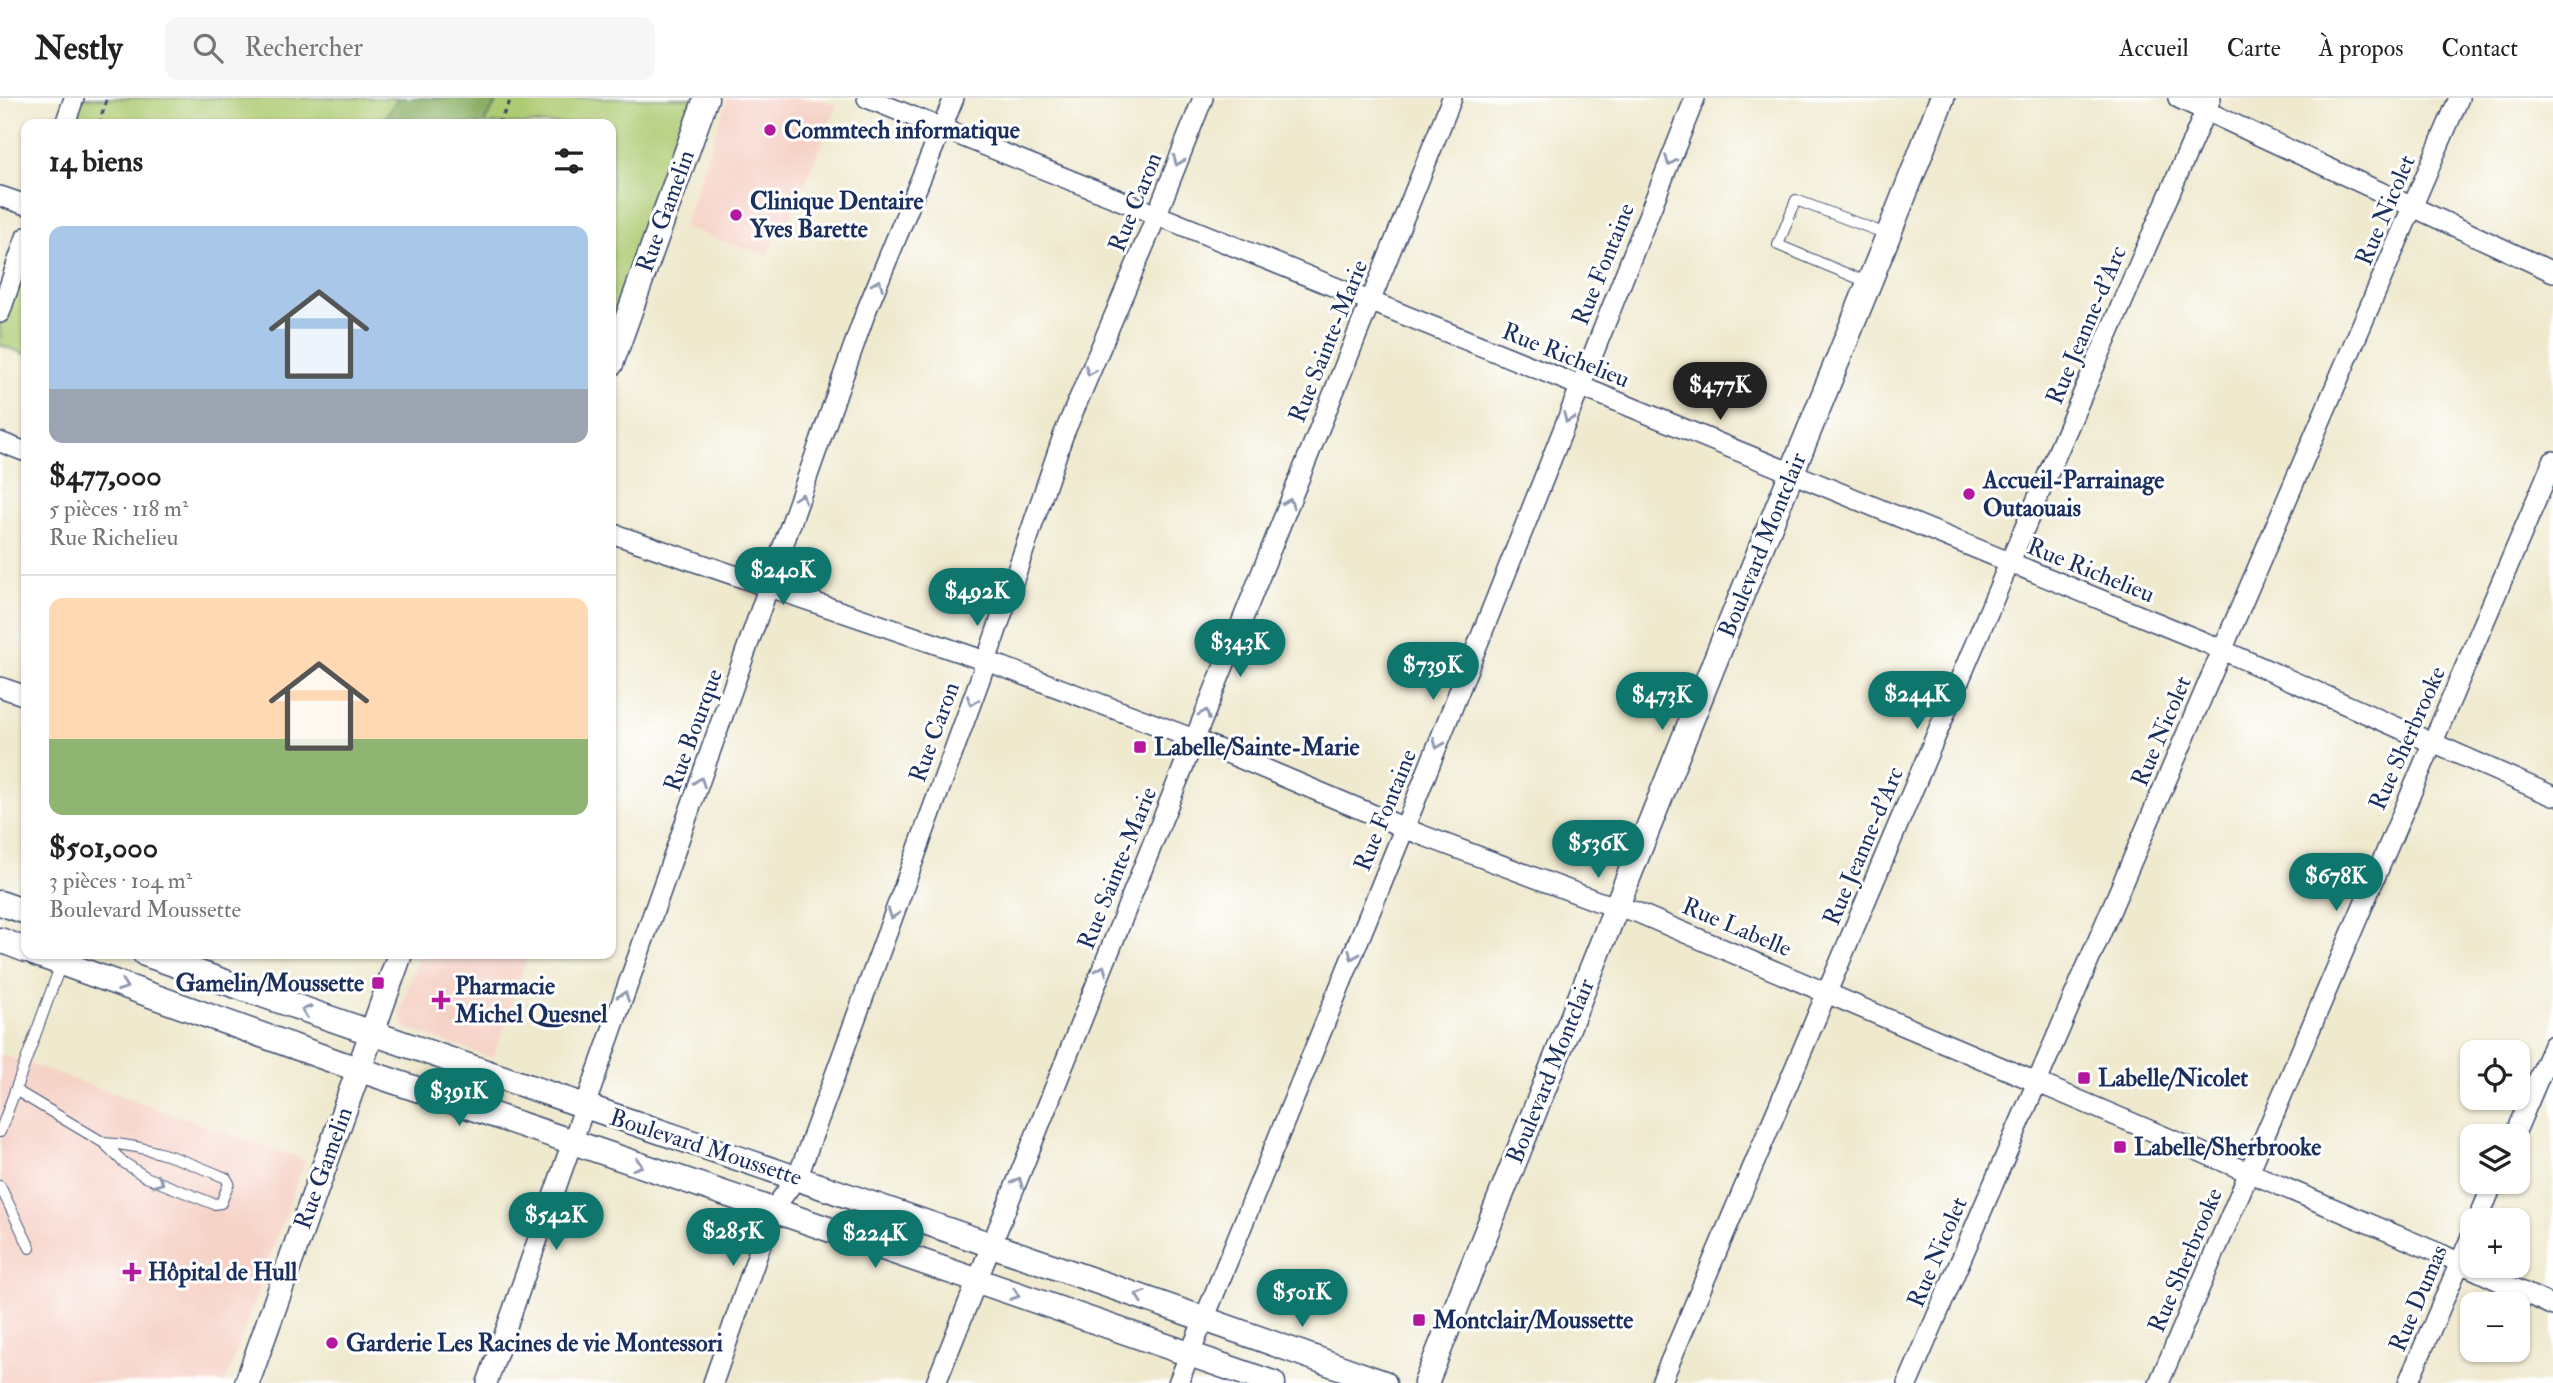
<!DOCTYPE html>
<html lang="fr">
<meta charset="utf-8">
<style>
:root{--surface:#fff;--page:#f6f6f6;--text:#222;--muted:#767676;--line:#e0e0e0;--accent:#0f766e}
body{margin:0;font-family:"IM FELL Double Pica",serif;background:var(--page);color:var(--text);height:100vh;display:flex;flex-direction:column;font-size:26px;white-space:nowrap}
*{box-sizing:border-box;margin:0}
p{font-size:23px;color:var(--muted)}
.icon{flex:none;width:38px;height:38px;fill:none;stroke:currentColor;stroke-width:2;stroke-linecap:round;stroke-linejoin:round}
.map{position:relative;flex:1;overflow:hidden}
.sheet{position:absolute;left:21px;top:21px;width:595px;height:840px;display:flex;flex-direction:column;background:var(--surface);border-radius:14px;box-shadow:0 2px 5px #0004}
.sheet>*{flex:none}
.buttons{position:absolute;left:2460px;top:942px;display:grid;gap:14px}
.buttons a{display:grid;place-items:center;width:70px;height:70px;border-radius:14px;background:var(--surface);box-shadow:0 2px 5px #0004;font-size:35px}
.price{position:absolute;translate:-50% -60px;padding:0 16px;border-radius:24px;background:var(--accent);color:#fff;font-size:23px;line-height:46px;filter:drop-shadow(0 2px 4px #0008)}
.price::after{content:'';position:absolute;left:50%;top:42px;width:21px;height:16px;margin-left:-10px;background:inherit;clip-path:polygon(0 0,100% 0,50% 100%)}
.price.on{background:#222;color:#fff}
ul{padding:0;list-style:none}
li{display:grid;align-content:center;gap:14px;height:371px;padding:0 28px}
li+li{border-top:2px solid var(--line)}
li span{display:grid;place-items:center;height:217px;border-radius:14px;color:#555}
li>.icon{margin-inline-start:auto}
span .icon{width:126px;height:126px;fill:#fffc;stroke-width:1}
li b{font-size:30px}
h2{display:flex;justify-content:space-between;align-items:center;height:84px;padding:0 28px;font-size:30px}
header{display:flex;align-items:center;gap:42px;box-sizing:border-box;height:98px;padding:0 35px;background:var(--surface);border-bottom:2px solid var(--line)}
header strong{font-size:33px}
nav{display:flex;gap:38px;margin-inline-start:auto;font-size:24px}
.search{width:490px;height:63px;background:var(--page);display:flex;align-items:center;gap:18px;box-sizing:border-box;padding:0 24px;border-radius:14px;color:var(--muted);font-size:26px}
.map>svg:first-child{display:block}
</style>
<header>
<strong>Nestly</strong>
<div class="search"><svg class="icon" aria-label="search" viewBox="0 0 24 24"><circle cx="10" cy="10" r="6"/><path d="M15 15l6 6"/></svg>Rechercher</div>
<nav><a>Accueil</a><a>Carte</a><a>À propos</a><a>Contact</a></nav>
</header>
<div class="map">
<svg width="2553" height="1285" viewBox="0 0 2553 1285">
<rect width="100%" height="100%" fill="#fff"/>
<filter id="ink" filterUnits="userSpaceOnUse"><feTurbulence type="fractalNoise" baseFrequency=".0143" numOctaves="2"/><feDisplacementMap in="SourceGraphic" scale="14" xChannelSelector="R" yChannelSelector="G"/><feConvolveMatrix kernelMatrix="1 2 1 2 8 2 1 2 1" color-interpolation-filters="sRGB"/></filter>
<filter id="wash" filterUnits="userSpaceOnUse"><feTurbulence type="fractalNoise" baseFrequency=".00686" numOctaves="4" result="noise"/><feDisplacementMap in="SourceGraphic" scale="28" xChannelSelector="R" yChannelSelector="G"/><feGaussianBlur stdDeviation="1.57" result="paint"/><feColorMatrix in="noise" values="0 0 0 0 0 0 0 0 0 0 0 0 0 0 0 0 0 1.4 0 .05"/><feComposite in="paint" operator="in"/></filter>
<g filter="url(#wash)">
<rect width="100%" height="100%" fill="#efe9ce"/>
<path fill="#f6d1c6" d="M 728,0 L 815,0 L 837,8 L 790,122 L 783,120 L 768,158 L 683,129 Z
M 420,856 L 528,856 L 493,960 L 406,930 L 399,915 Z
M 0,956 L 305,1062 L 225,1285 L 0,1285 Z"/>
<path fill="#adcb73" stroke="#647d68" stroke-width="2" d="M 74,0 L 706,0 L 611,266 L 611,26 L 65,26 Z
M 26,139 L 26,256 L 0,247 L 0,215 Z"/>
<path fill="#8aaf65" stroke="#526f62" stroke-width="2" d="M 398,0 L 499,0 L 483,26 L 381,26 Z"/>
</g>
<g filter="url(#ink)">
<g fill="none" stroke-linecap="round" stroke-linejoin="round">
<defs>
<path id="service" d="M 1869,185 L 1778,147 L 1796,102 L 1889,137
M 15,992 L 104,1045 L 123,1064 L 146,1079 L 214,1106 L 221,1105 L 229,1085 L 226,1080 C 186,1063 147,1047 104,1045
M 0,1034 L 61,866
M 0,1088 L 30,1150"/>
<path id="minor" d="M 867,0 L 1565,282 L 2204,544 L 2553,698
M 2178,0 L 2553,174
M 65,26 L 74,0
M 0,98 L 26,107
M 0,215 L 26,139
M 0,344 L 26,354
M 611,435 L 1003,569 L 1194,641 L 1419,736 L 1597,803 L 1636,814 L 2441,1156 L 2553,1208
M 0,589 L 26,598
M 2514,1038 L 2553,947
M 2478,1122 L 2494,1083
M 487,1285 L 865,216 L 954,0
M 713,1285 L 773,1112 L 797,1079 L 802,1067 L 980,581 L 1063,338 L 1149,136 L 1203,0
M 936,1285 L 1452,0
M 1178,1285 L 1413,709 L 1695,0
M 1661,1285 L 2002,482 L 2211,0
M 1908,1285 L 2459,0
M 2159,1285 L 2553,363
M 2408,1285 L 2473,1134"/>
<path id="tertiary" d="M 611,266 L 706,0
M 0,805 L 26,814
M 0,842 L 26,852
M 36,856 L 337,964 L 773,1112 L 1273,1285
M 145,856 C 557,1001 973,1137 1384,1285
M 247,1285 L 400,856
M 1426,1285 C 1522,1046 1616,807 1713,568 C 1789,379 1869,191 1942,0"/>
</defs>
<use href="#service" stroke="#3b4b6f" stroke-width="12"/>
<use href="#minor" stroke="#3b4b6f" stroke-width="22"/>
<use href="#tertiary" stroke="#3b4b6f" stroke-width="27"/>
<path stroke="#3b4b6f" stroke-width="3.5" stroke-dasharray="5 5" stroke-linecap="butt" d="M 99,26 L 107,0
M 498,26 L 512,0"/>
<use href="#service" stroke="#fff" stroke-width="10"/>
<use href="#minor" stroke="#fff" stroke-width="19"/>
<use href="#tertiary" stroke="#fff" stroke-width="24"/>
</g>
<defs><path id="oneway-chevron" d="M-2-3.5L2.5 0L-2 3.5" fill="none" stroke-width="1.6" stroke-linecap="round" stroke-linejoin="round" transform="scale(1.75)"/></defs>
<g stroke="#8d97ae">
<use href="#oneway-chevron" transform="translate(1178 63) rotate(112)"/>
<use href="#oneway-chevron" transform="translate(1670 63) rotate(112)"/>
<use href="#oneway-chevron" transform="translate(878 186) rotate(-68)"/>
<use href="#oneway-chevron" transform="translate(1090 273) rotate(113)"/>
<use href="#oneway-chevron" transform="translate(1568 320) rotate(112)"/>
<use href="#oneway-chevron" transform="translate(801 400) rotate(-71)"/>
<use href="#oneway-chevron" transform="translate(1289 405) rotate(-68)"/>
<use href="#oneway-chevron" transform="translate(972 603) rotate(110)"/>
<use href="#oneway-chevron" transform="translate(1205 616) rotate(-68)"/>
<use href="#oneway-chevron" transform="translate(1438 646) rotate(112)"/>
<use href="#oneway-chevron" transform="translate(700 684) rotate(-70)"/>
<use href="#oneway-chevron" transform="translate(893 816) rotate(110)"/>
<use href="#oneway-chevron" transform="translate(1353 857) rotate(112)"/>
<use href="#oneway-chevron" transform="translate(1102 872) rotate(-68)"/>
<use href="#oneway-chevron" transform="translate(123 888) rotate(20)"/>
<use href="#oneway-chevron" transform="translate(624 898) rotate(-70)"/>
<use href="#oneway-chevron" transform="translate(306 913) rotate(-161)"/>
<use href="#oneway-chevron" transform="translate(638 1067) rotate(18)"/>
<use href="#oneway-chevron" transform="translate(159 1084) rotate(22)"/>
<use href="#oneway-chevron" transform="translate(1018 1084) rotate(-68)"/>
<use href="#oneway-chevron" transform="translate(1015 1197) rotate(19)"/>
<use href="#oneway-chevron" transform="translate(1140 1198) rotate(-161)"/>
</g>
</g>
<g fill="#b5179e" stroke="#fff" stroke-width="2.5">
<circle cx="770" cy="32" r="7"/>
<circle cx="736" cy="117" r="7"/>
<circle cx="1969" cy="396" r="7"/>
<rect x="1133" y="642" width="14" height="14" rx="3.5"/>
<rect x="371" y="878" width="14" height="14" rx="3.5"/>
<path d="M437.5 891.5h7v7h7v7h-7v7h-7v-7h-7v-7h7z"/>
<rect x="2077" y="973" width="14" height="14" rx="3.5"/>
<rect x="2113" y="1042" width="14" height="14" rx="3.5"/>
<path d="M128.5 1163.5h7v7h7v7h-7v7h-7v-7h-7v-7h7z"/>
<rect x="1412" y="1215" width="14" height="14" rx="3.5"/>
<circle cx="332" cy="1245" r="7"/>
</g>
<g text-anchor="middle" stroke-width="6" stroke-linejoin="round" paint-order="stroke">
<g font-size="24" font-weight="bold" fill="#1b2f5e" stroke="#fff" text-anchor="start">
<text x="784" y="40">Commtech informatique</text>
<text x="750" y="111">Clinique Dentaire<tspan x="750" dy="28">Yves Barette</tspan></text>
<text x="1983" y="390">Accueil-Parrainage<tspan x="1983" dy="28">Outaouais</tspan></text>
<text x="1154" y="657">Labelle/Sainte-Marie</text>
<text x="364" y="893" text-anchor="end">Gamelin/Moussette</text>
<text x="455" y="896">Pharmacie<tspan x="455" dy="28">Michel Quesnel</tspan></text>
<text x="2098" y="988">Labelle/Nicolet</text>
<text x="2134" y="1057">Labelle/Sherbrooke</text>
<text x="148" y="1182">Hôpital de Hull</text>
<text x="1433" y="1230">Montclair/Moussette</text>
<text x="346" y="1253">Garderie Les Racines de vie Montessori</text>
</g>
<g font-size="24" fill="#1b2f5e" stroke="#fff">
<text transform="translate(1135 104) rotate(-68)" y="8">Rue Caron</text>
<text transform="translate(2385 112) rotate(-67)" y="8">Rue Nicolet</text>
<text transform="translate(665 113) rotate(-70)" y="8">Rue Gamelin</text>
<text transform="translate(1603 166) rotate(-68)" y="8">Rue Fontaine</text>
<text transform="translate(2086 227) rotate(-67)" y="8">Rue Jeanne-d'Arc</text>
<text transform="translate(1328 243) rotate(-68)" y="8">Rue Sainte-Marie</text>
<text transform="translate(1566 257) rotate(22)" y="8">Rue Richelieu</text>
<text transform="translate(1762 447) rotate(-68)" y="8">Boulevard Montclair</text>
<text transform="translate(2091 472) rotate(22)" y="8">Rue Richelieu</text>
<text transform="translate(693 632) rotate(-70)" y="8">Rue Bourque</text>
<text transform="translate(2161 633) rotate(-67)" y="8">Rue Nicolet</text>
<text transform="translate(934 634) rotate(-70)" y="8">Rue Caron</text>
<text transform="translate(2407 640) rotate(-66)" y="8">Rue Sherbrooke</text>
<text transform="translate(1385 712) rotate(-68)" y="8">Rue Fontaine</text>
<text transform="translate(1863 748) rotate(-67)" y="8">Rue Jeanne-d'Arc</text>
<text transform="translate(1117 770) rotate(-68)" y="8">Rue Sainte-Marie</text>
<text transform="translate(1737 829) rotate(23)" y="8">Rue Labelle</text>
<text transform="translate(1550 973) rotate(-68)" y="8">Boulevard Montclair</text>
<text transform="translate(706 1049) rotate(18)" y="8">Boulevard Moussette</text>
<text transform="translate(323 1070) rotate(-70)" y="8">Rue Gamelin</text>
<text transform="translate(1937 1154) rotate(-67)" y="8">Rue Nicolet</text>
<text transform="translate(2185 1162) rotate(-67)" y="8">Rue Sherbrooke</text>
<text transform="translate(2418 1200) rotate(-67)" y="8">Rue Dumas</text>
</g>
</g>
</svg>
<div class="buttons">
<a><svg class="icon" aria-label="locate" viewBox="0 0 24 24"><circle cx="12" cy="12" r="6"/><path d="M12 2v4M12 18v4M2 12h4M18 12h4"/></svg></a>
<a><svg class="icon" aria-label="layers" viewBox="0 0 24 24"><path d="M12 4l9 5-9 5-9-5zM3 14l9 5 9-5"/></svg></a>
<a>+</a>
<a>−</a>
</div>
<b class="price on" style="left:1720px;top:324px">$477K</b>
<b class="price" style="left:783px;top:509px">$240K</b>
<b class="price" style="left:977px;top:530px">$492K</b>
<b class="price" style="left:1240px;top:581px">$343K</b>
<b class="price" style="left:1433px;top:604px">$739K</b>
<b class="price" style="left:1917px;top:633px">$244K</b>
<b class="price" style="left:1662px;top:634px">$473K</b>
<b class="price" style="left:1598px;top:782px">$536K</b>
<b class="price" style="left:2336px;top:815px">$678K</b>
<b class="price" style="left:459px;top:1030px">$391K</b>
<b class="price" style="left:556px;top:1154px">$542K</b>
<b class="price" style="left:733px;top:1170px">$285K</b>
<b class="price" style="left:875px;top:1172px">$224K</b>
<b class="price" style="left:1302px;top:1231px">$501K</b>
<section class="sheet">
<h2>14 biens<svg class="icon" aria-label="filters" viewBox="0 0 24 24"><path d="M4 7h16M4 17h16"/><circle cx="9" cy="7" r="2"/><circle cx="15" cy="17" r="2"/></svg></h2>
<ul>
<li><span style="background:linear-gradient(#a9c7e8 75%,#9aa5b1 0)"><svg class="icon" aria-label="home" viewBox="0 0 24 24"><path d="M3 11l9-7 9 7M6 9v11h12V9"/></svg></span><div><b>$477,000</b><p>5 pièces · 118 m²</p><p>Rue Richelieu</p></div></li>
<li><span style="background:linear-gradient(#ffd9b3 65%,#8fb573 0)"><svg class="icon" aria-label="home" viewBox="0 0 24 24"><path d="M3 11l9-7 9 7M6 9v11h12V9"/></svg></span><div><b>$501,000</b><p>3 pièces · 104 m²</p><p>Boulevard Moussette</p></div></li>
</ul>
</section>
</div>
